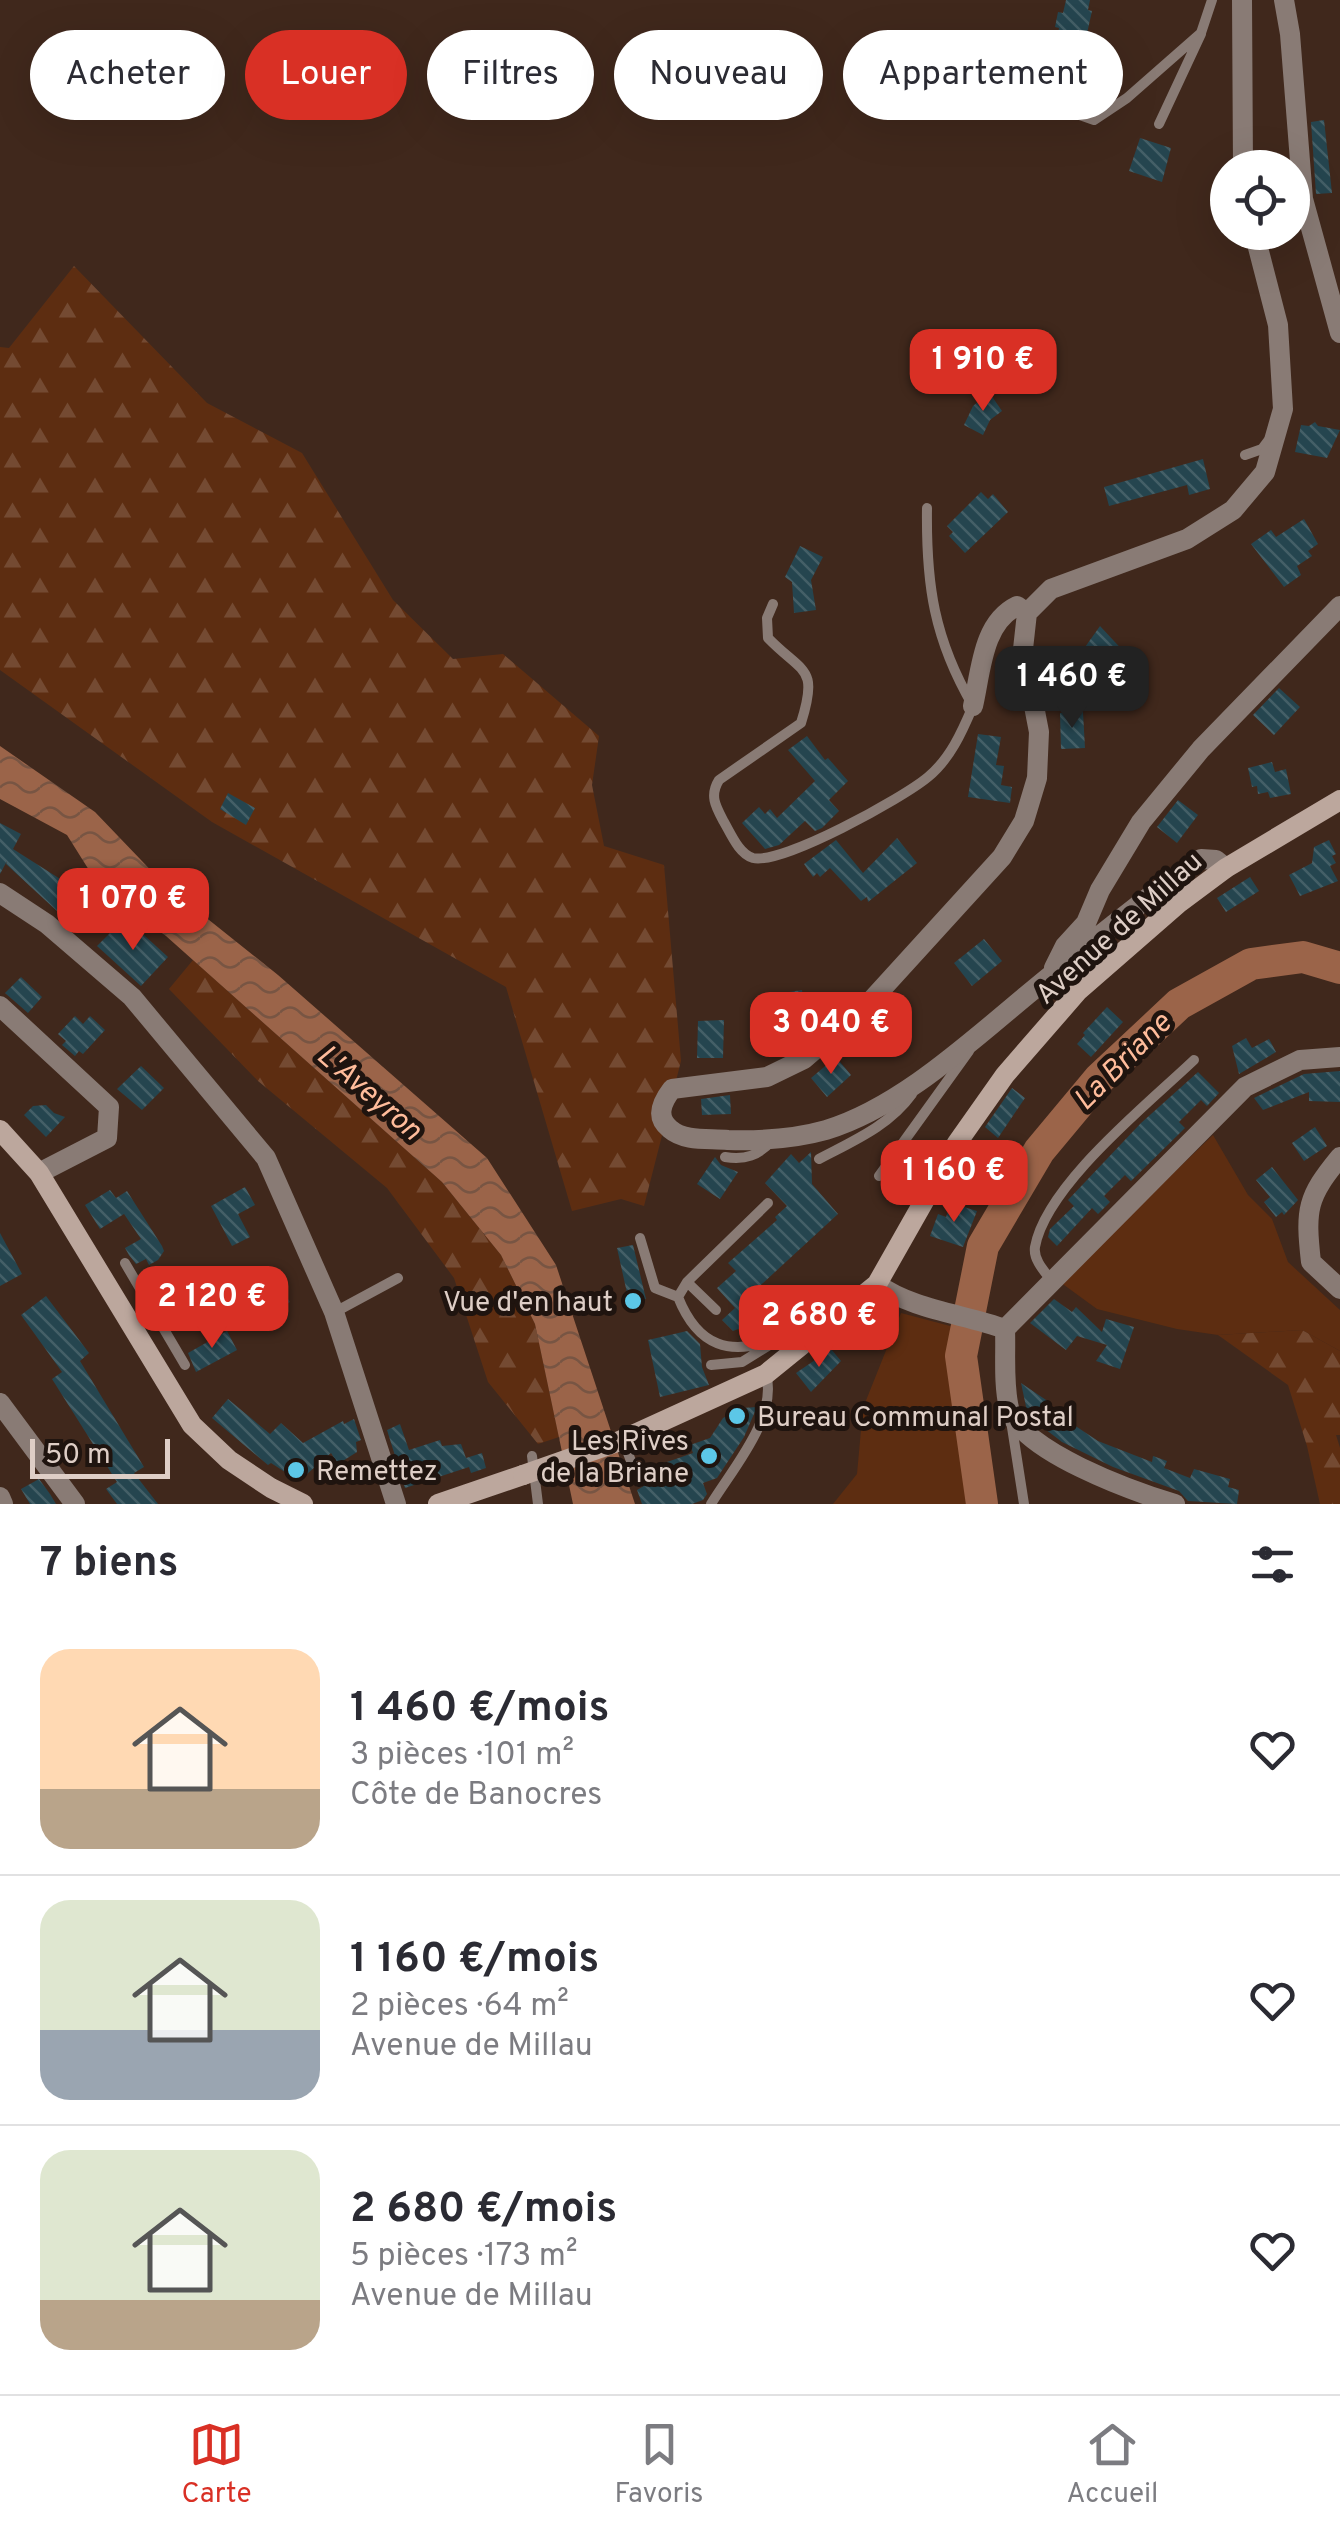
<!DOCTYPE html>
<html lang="fr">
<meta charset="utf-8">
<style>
:root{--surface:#fff;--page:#f7f7f7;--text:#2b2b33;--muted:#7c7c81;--line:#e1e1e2;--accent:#d93025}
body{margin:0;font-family:Overpass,sans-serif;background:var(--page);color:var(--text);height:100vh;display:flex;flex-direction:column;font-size:38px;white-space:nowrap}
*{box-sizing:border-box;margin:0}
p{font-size:32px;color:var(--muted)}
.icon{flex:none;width:55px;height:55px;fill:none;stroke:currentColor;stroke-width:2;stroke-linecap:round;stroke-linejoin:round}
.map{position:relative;height:1504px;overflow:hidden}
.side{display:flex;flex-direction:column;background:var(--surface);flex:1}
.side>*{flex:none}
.banner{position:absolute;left:30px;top:30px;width:1280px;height:90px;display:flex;gap:20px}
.buttons{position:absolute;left:1210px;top:150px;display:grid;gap:20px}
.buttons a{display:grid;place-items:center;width:100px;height:100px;border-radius:50%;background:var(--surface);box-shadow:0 10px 40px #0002;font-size:50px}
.scale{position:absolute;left:30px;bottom:25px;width:140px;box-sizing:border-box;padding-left:10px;border:5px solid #decec6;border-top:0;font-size:28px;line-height:35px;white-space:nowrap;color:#decec6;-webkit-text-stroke:8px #1f140f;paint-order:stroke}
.price{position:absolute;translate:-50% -85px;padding:0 22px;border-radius:20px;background:var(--accent);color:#fff;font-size:32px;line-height:65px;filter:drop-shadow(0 2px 5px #0008)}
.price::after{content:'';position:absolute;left:50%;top:60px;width:30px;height:22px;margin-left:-15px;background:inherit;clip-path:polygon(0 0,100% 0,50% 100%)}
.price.selected{background:#222;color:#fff}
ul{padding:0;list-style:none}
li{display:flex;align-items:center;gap:30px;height:250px;padding:0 40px}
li+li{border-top:2px solid var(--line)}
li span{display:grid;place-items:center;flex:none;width:280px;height:200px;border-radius:30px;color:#555}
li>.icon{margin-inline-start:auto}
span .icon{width:120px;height:120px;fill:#fffc;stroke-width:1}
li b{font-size:42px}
h2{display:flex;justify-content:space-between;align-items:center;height:120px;padding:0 40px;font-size:42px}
.chip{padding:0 35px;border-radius:45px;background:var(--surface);box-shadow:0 10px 40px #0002;font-size:35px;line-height:90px}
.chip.selected{background:var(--accent);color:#fff}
.dock{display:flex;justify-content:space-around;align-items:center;height:140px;border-top:2px solid var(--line);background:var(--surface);font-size:28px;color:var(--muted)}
.dock a{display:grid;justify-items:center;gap:5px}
.dock .selected{color:var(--accent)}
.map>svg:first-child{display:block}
</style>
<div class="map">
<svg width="1340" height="1504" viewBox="0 0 1340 1504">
<defs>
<pattern id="forest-firs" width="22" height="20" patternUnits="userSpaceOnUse" patternTransform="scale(2.5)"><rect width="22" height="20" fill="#5d2d11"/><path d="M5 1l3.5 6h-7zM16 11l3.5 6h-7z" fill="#744a32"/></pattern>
<pattern id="water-waves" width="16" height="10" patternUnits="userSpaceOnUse" patternTransform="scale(2.5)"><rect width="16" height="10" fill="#9b6449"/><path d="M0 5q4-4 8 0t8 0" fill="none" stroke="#785543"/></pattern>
<pattern id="building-back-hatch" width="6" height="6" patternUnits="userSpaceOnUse" patternTransform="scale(2.5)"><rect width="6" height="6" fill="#25454f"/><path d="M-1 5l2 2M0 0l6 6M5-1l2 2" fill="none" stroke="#445f67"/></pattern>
</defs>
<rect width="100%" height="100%" fill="#40281c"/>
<path fill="#5d2d11" d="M 1213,1135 L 1248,1195 L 1272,1219 L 1288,1262 L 1340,1310 L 1340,1351 L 1302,1330 L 1218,1335 L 1177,1329 L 1097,1309 L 1060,1282 Z
M 901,1313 L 954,1327 L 977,1504 L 833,1504 L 857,1474 L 863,1408 Z"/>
<path fill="url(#forest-firs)" d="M 74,266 L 207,403 L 302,453 L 393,600 L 453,659 L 503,654 L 599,736 L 592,785 L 604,846 L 664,865 L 681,1061 L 644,1206 L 621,1199 L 572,1211 L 506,987 L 212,822 L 0,670 L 0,347 L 9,348 Z
M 193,960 L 442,1182 L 501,1255 L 535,1324 L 559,1437 L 538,1444 L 488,1382 L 454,1278 L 387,1188 L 258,1081 L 169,989 Z
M 1302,1330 L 1340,1351 L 1340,1435 L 1336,1435 L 1340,1448 L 1340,1504 L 1320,1504 L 1307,1446 L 1288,1385 L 1218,1335 Z"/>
<path fill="url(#water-waves)" d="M 0,746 L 95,812 L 164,884 L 278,975 L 487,1158 L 556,1265 L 635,1504 L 573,1504 L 535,1324 L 501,1255 L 442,1182 L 166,936 L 99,886 L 67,835 L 0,799 Z"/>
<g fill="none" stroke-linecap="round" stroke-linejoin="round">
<path stroke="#9b6449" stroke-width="32" d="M 982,1504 L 961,1356 L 983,1246 L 1039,1151 L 1099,1079 L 1179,1004 L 1251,964 L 1303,957 L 1340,968"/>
</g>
<path fill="url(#building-back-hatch)" d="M 1066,0 L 1090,0 L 1088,10 L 1092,11 L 1086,38 L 1079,37 L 1078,43 L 1057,38 L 1059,28 L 1055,27 L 1058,12 L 1063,13 Z
M 1324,120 L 1332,193 L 1316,194 L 1311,122 Z
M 1140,138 L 1171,148 L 1162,182 L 1129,171 Z
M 989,392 L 1002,411 L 990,420 L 983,435 L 964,425 L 973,406 Z
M 1315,422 L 1318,426 L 1340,430 L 1327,458 L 1295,452 L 1301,425 L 1309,426 Z
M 1203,459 L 1210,489 L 1189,495 L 1187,485 L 1109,506 L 1104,487 Z
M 981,492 L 988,499 L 993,494 L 1008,512 L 965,553 L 949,536 L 953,532 L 947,526 Z
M 1304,519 L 1318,544 L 1308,551 L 1312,556 L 1297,566 L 1301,575 L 1284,587 L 1251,544 L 1271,530 L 1276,537 Z
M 800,546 L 823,557 L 811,580 L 816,610 L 794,613 L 792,582 L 785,577 Z
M 1100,626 L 1128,656 L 1119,669 L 1143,674 L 1123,699 L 1111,674 L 1099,692 L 1078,677 L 1088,664 L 1078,657 Z
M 1279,688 L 1300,707 L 1274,735 L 1253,715 Z
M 1083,712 L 1085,748 L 1061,749 L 1060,713 Z
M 978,734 L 1001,737 L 996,765 L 1004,766 L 1001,785 L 1012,787 L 1010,803 L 968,797 Z
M 807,736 L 825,760 L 828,758 L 848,781 L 829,800 L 839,811 L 822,828 L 815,831 L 805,821 L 779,845 L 765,849 L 742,823 L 759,807 L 765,814 L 770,809 L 777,818 L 815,781 L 788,750 Z
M 1272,762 L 1275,772 L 1286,769 L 1291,794 L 1270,798 L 1268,792 L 1258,794 L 1257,786 L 1252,787 L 1248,768 Z
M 228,793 L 255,808 L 246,825 L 220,809 Z
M 1178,800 L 1198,815 L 1177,843 L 1157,827 Z
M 0,823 L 21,834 L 13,849 L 87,896 L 70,923 L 6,864 L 7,861 L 0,874 Z
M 897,838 L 917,863 L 868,902 L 867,897 L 861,901 L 830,868 L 820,877 L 817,873 L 813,877 L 804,864 L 836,840 L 863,873 Z
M 1329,840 L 1336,854 L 1332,856 L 1336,863 L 1330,866 L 1338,881 L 1300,896 L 1289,875 L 1312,863 L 1314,847 Z
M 1250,877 L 1259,891 L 1226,912 L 1217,898 Z
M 133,925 L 168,957 L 141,986 L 97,946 L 115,928 L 123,934 Z
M 984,939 L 1002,961 L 972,986 L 954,963 Z
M 21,977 L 42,997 L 28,1013 L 5,993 Z
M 802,990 L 805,1016 L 773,1020 L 770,995 Z
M 1107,1007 L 1123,1022 L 1091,1057 L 1077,1044 L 1085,1035 L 1083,1033 Z
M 75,1016 L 83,1024 L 90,1016 L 105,1030 L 83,1054 L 79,1051 L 75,1056 L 62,1045 L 66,1041 L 58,1034 Z
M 724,1020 L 723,1058 L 697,1058 L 698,1021 Z
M 1246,1038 L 1252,1048 L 1269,1039 L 1276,1052 L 1239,1074 L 1232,1046 Z
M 836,1057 L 851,1075 L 827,1097 L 811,1078 Z
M 141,1066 L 164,1088 L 142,1110 L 117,1089 Z
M 1340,1071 L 1340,1102 L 1309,1101 L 1309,1092 L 1263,1110 L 1254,1098 L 1304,1074 Z
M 1198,1072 L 1219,1093 L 1207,1106 L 1201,1100 L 1179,1122 L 1185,1128 L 1131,1181 L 1125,1175 L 1104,1196 L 1110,1202 L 1098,1214 L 1092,1208 L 1057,1246 L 1048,1237 L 1050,1229 L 1074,1206 L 1068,1200 L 1141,1123 Z
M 1012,1088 L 1025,1098 L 998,1138 L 985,1127 Z
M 730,1095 L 731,1114 L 702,1115 L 701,1099 Z
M 46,1105 L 54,1113 L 65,1117 L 46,1137 L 24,1115 L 33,1106 Z
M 1315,1127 L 1327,1146 L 1304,1161 L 1292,1143 Z
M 811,1152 L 812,1184 L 838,1214 L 750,1295 L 767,1318 L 733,1331 L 722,1320 L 735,1308 L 717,1288 L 736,1271 L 728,1263 L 777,1220 L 775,1217 L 787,1206 L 765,1183 L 791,1154 L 799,1163 Z
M 715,1157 L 721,1165 L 738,1172 L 720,1199 L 697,1184 Z
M 1272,1167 L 1298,1200 L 1284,1215 L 1282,1212 L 1276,1217 L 1264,1202 L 1270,1197 L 1256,1180 Z
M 245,1187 L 255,1205 L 238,1214 L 250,1237 L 232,1246 L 211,1206 Z
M 110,1190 L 116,1198 L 127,1191 L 162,1246 L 164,1251 L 158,1260 L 149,1265 L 146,1259 L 136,1264 L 129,1255 L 125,1248 L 141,1239 L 124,1214 L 100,1229 L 85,1205 Z
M 951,1203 L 977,1211 L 963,1247 L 930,1236 L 938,1214 L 946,1217 Z
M 0,1233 L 22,1274 L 0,1286 Z
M 633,1245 L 646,1299 L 629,1302 L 617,1248 Z
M 268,1267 L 290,1302 L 266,1315 L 247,1278 Z
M 196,1273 L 209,1300 L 188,1310 L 174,1284 Z
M 46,1296 L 89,1353 L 80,1361 L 144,1467 L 134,1473 L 158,1504 L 117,1504 L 106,1489 L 117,1482 L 52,1379 L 62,1372 L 21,1315 Z
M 1054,1299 L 1072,1312 L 1076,1307 L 1102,1332 L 1106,1319 L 1134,1327 L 1120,1369 L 1096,1361 L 1107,1345 L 1077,1336 L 1066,1350 L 1030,1323 Z
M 227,1331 L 237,1350 L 196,1372 L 188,1353 Z
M 687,1331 L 700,1344 L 702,1367 L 709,1385 L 660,1397 L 648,1340 Z
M 831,1349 L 841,1361 L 811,1392 L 796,1373 Z
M 1021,1383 L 1049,1402 L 1044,1405 L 1098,1441 L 1152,1462 L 1153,1456 L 1167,1461 L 1164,1468 L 1190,1478 L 1194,1469 L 1230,1479 L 1228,1487 L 1239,1490 L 1237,1504 L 1188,1501 L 1179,1491 L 1113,1467 L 1062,1442 L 1028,1416 Z
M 228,1399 L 270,1434 L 281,1423 L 303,1443 L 343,1421 L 344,1424 L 354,1419 L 361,1440 L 356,1442 L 357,1452 L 338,1464 L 331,1453 L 299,1481 L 271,1463 L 268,1465 L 212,1418 Z
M 757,1407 L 744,1437 L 717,1478 L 703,1483 L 707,1494 L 703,1500 L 692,1504 L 642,1504 L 637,1490 L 647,1484 L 644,1470 L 693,1453 L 690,1445 L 710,1438 L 723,1418 L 742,1408 Z
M 400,1424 L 409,1450 L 440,1440 L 442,1446 L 461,1444 L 466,1458 L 482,1453 L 486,1468 L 471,1473 L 469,1467 L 405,1488 L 387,1430 Z
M 39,1479 L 50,1494 L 56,1504 L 30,1504 L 21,1489 Z"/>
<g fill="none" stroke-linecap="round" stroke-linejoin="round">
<path stroke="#897b75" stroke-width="10" d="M 1074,60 L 1077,114 L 1094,120 L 1127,98 L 1201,33 L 1212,0
M 1159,124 L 1201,34
M 1245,455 L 1262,449 L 1268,441
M 773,604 L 767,618 L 768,638 C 803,674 819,666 801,723 L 719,780 C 709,796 716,807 724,822 C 731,834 739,854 753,858 C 782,865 903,798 928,777 C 950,759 962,732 973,706 C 934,639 926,585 927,508
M 725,1157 C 745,1160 759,1156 772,1140
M 819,1159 C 853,1141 889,1126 912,1094
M 879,1176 L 969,1051
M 640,1238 L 655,1288 L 678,1297 C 698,1347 730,1357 778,1338 C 787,1334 794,1324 804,1322 C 812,1321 821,1322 828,1322
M 125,1263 L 185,1365
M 1052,1281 C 1045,1272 1033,1260 1035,1247 C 1046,1185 1149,1103 1194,1060
M 687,1282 L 716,1310
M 678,1297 L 687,1282 L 768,1203
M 335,1312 L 398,1278
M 130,1325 L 165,1310
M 711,1365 L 742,1362 L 776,1341
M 1011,1421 L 1024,1504
M 623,1440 L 639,1482
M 532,1456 L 538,1504
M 711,1504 C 733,1468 778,1417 766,1374"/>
<path stroke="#897b75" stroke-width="20" d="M 1242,0 L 1243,168
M 1284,0 L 1290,34 L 1303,199 L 1340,333
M 973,706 C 981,672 982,623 1017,606 L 1027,613
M 1226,868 L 1216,860 L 1201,859 C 1141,901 1084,948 1027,995 C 969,1043 899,1108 826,1130 C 794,1139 761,1141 728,1140 C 709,1138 685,1142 670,1129 C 655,1117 662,1102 672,1089 L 767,1077 L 804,1059 L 869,1003 L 1002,857 L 1024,821 L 1037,778 L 1039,732 L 1023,649 L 1027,613 L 1051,589 L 1187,539 L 1233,510 L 1265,472 L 1283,409 L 1278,325 L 1254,232
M 1054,968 L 1065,946 L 1086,923 L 1100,890 L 1141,822 L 1201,749 L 1340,606
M 0,1006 L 109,1107 L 107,1138 L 39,1173
M 877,1284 C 913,1310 964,1314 1005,1329
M 1005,1329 L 1245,1087 L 1300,1060 L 1340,1057
M 1005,1329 C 1006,1353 1003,1383 1009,1408 C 1019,1451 1135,1492 1175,1504
M 0,1403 L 75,1504
M 0,1497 L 3,1504"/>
<path stroke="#897b75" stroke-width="20" d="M 0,893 L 47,924 L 132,997 L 266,1158 L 334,1312 L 396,1504
M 1340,1157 C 1307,1197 1305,1209 1311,1262 L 1340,1289"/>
<path stroke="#bca79d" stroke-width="20" d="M 0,1130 L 39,1173 L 192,1425 L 229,1460 L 271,1488 L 303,1504
M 617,1442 L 766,1374 L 877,1284 L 957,1143 L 1005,1075 L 1078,991 L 1179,903 L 1226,868 L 1340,800
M 438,1504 L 523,1475"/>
<path stroke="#bca79d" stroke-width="20" d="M 523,1475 L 617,1442"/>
</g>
<g fill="#5cc7e7" stroke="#1f140f" stroke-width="4">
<circle cx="633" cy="1301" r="10"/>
<circle cx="737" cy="1416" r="10"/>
<circle cx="709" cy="1456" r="10"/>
<circle cx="296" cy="1470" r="10"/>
</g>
<g text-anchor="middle" stroke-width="10" stroke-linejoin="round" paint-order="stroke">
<g font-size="28" fill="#decec6" stroke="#1f140f">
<text transform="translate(1118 927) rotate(-42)" y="10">Avenue de Millau</text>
</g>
<g font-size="28" fill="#decec6" stroke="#1f140f" text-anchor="end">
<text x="613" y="1311">Vue d'en haut</text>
<text x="757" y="1426" text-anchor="start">Bureau Communal Postal</text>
<text x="689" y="1450">Les Rives<tspan x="689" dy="32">de la Briane</tspan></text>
<text x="316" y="1480" text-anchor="start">Remettez</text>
</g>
<g font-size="30" font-style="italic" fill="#ffbc9b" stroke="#1f140f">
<text transform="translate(1122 1061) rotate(-45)" y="10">La Briane</text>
<text transform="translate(370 1092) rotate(41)" y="10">L'Aveyron</text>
</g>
</g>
</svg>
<div class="buttons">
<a><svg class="icon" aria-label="locate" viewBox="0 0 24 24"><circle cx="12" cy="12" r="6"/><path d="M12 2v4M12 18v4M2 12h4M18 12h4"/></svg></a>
</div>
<div class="scale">50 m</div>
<b class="price" style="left:983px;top:414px">1 910 €</b>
<b class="price selected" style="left:1072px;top:731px">1 460 €</b>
<b class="price" style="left:133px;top:953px">1 070 €</b>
<b class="price" style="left:831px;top:1077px">3 040 €</b>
<b class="price" style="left:954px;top:1225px">1 160 €</b>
<b class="price" style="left:212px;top:1351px">2 120 €</b>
<b class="price" style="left:819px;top:1370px">2 680 €</b>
<div class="banner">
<a class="chip">Acheter</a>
<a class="chip selected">Louer</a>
<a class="chip">Filtres</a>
<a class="chip">Nouveau</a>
<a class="chip">Appartement</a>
</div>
</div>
<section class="side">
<h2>7 biens<svg class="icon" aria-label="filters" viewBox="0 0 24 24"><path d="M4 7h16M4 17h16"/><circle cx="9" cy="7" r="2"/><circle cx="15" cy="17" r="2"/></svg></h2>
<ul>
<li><span style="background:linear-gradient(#ffd9b3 70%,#b9a48a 0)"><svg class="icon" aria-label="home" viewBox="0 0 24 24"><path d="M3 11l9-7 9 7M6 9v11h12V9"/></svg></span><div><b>1 460 €/mois</b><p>3 pièces · 101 m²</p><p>Côte de Banocres</p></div><svg class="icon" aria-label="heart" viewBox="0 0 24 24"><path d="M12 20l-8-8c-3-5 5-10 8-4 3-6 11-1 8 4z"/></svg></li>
<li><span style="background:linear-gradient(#dfe7d0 65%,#9aa5b1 0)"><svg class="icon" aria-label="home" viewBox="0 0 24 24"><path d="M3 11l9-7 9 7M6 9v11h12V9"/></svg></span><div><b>1 160 €/mois</b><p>2 pièces · 64 m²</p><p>Avenue de Millau</p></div><svg class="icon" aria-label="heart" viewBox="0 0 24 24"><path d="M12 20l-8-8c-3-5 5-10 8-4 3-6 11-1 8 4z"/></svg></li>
<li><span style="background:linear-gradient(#dfe7d0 75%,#b9a48a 0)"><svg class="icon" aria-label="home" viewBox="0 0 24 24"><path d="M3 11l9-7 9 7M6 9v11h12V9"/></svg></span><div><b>2 680 €/mois</b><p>5 pièces · 173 m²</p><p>Avenue de Millau</p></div><svg class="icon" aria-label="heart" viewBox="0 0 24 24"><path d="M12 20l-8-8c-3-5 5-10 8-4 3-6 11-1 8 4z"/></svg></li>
</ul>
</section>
<nav class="dock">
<a class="selected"><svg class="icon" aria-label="map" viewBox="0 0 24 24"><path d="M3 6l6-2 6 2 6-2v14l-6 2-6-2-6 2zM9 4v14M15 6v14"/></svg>Carte</a>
<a><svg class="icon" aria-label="saved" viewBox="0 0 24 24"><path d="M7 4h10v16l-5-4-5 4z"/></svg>Favoris</a>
<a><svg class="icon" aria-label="home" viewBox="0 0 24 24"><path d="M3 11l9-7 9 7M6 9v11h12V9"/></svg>Accueil</a>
</nav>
